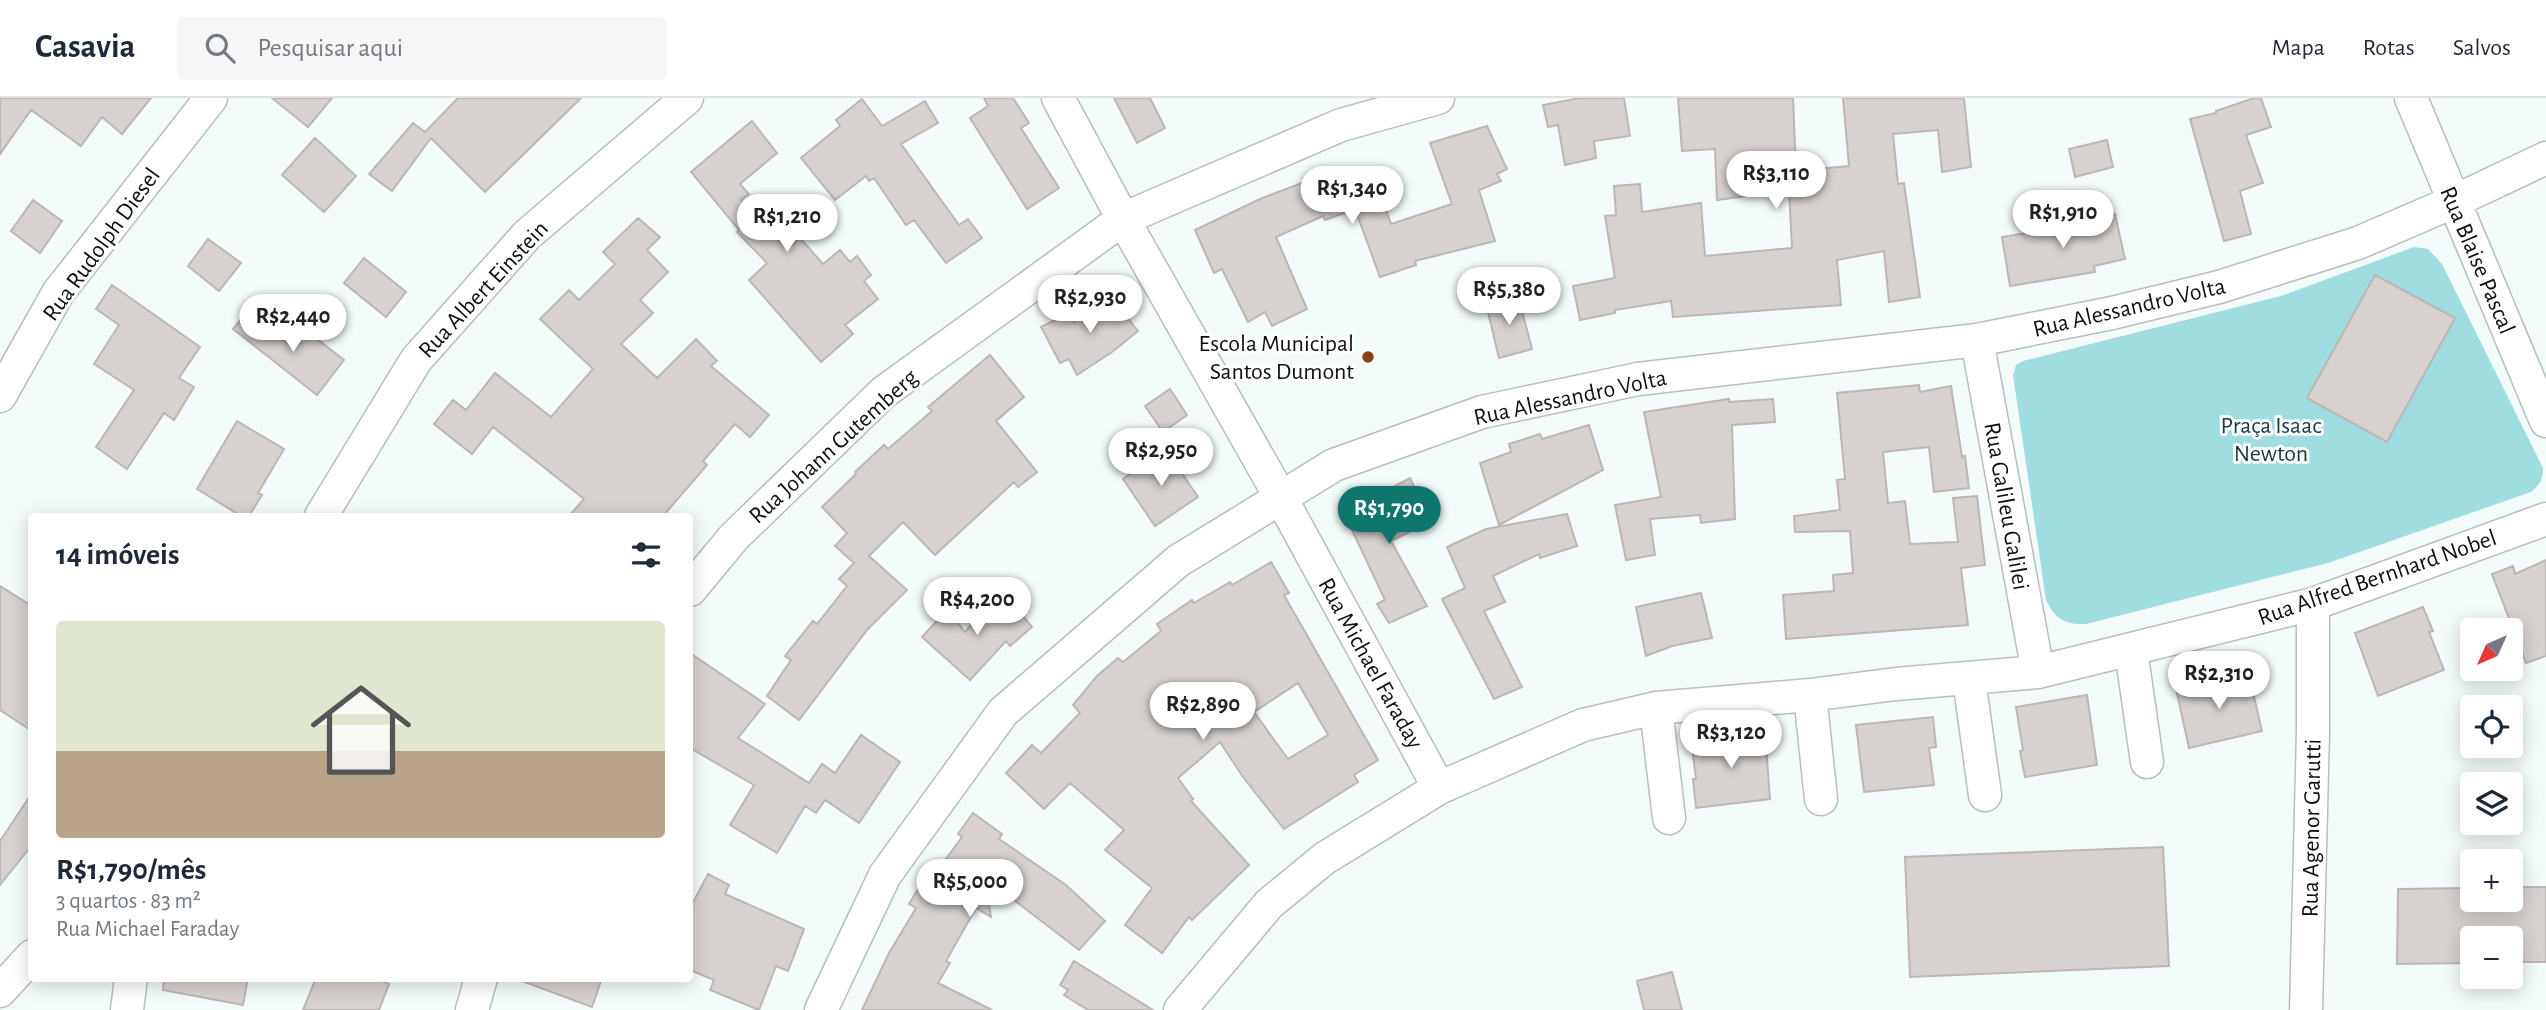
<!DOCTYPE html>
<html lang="pt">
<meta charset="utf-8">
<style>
:root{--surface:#fff;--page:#f6f6f7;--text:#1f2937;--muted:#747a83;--line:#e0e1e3;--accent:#0f766e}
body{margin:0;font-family:"Alegreya Sans",sans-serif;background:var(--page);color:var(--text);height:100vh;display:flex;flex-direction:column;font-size:26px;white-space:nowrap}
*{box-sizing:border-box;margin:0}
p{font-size:23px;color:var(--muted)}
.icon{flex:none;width:38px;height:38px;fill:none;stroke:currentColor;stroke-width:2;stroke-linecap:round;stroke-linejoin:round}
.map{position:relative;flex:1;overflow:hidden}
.details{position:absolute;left:28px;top:415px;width:665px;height:469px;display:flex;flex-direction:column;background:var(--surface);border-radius:7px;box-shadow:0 4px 18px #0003}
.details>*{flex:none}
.needle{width:46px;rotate:225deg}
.fabs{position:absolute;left:2460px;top:520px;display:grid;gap:14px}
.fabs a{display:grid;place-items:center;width:63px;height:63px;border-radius:7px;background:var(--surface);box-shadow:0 4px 18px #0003;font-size:35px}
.price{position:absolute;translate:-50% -60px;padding:0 16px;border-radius:24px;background:#fff;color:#222;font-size:23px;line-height:46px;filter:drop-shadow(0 2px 4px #0008)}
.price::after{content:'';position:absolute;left:50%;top:42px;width:21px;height:16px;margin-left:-10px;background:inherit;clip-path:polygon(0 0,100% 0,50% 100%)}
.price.selected{background:var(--accent);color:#fff}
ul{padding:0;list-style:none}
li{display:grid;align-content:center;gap:14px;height:371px;padding:0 28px}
li span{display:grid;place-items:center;height:217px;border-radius:7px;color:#555}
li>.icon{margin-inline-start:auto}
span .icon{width:126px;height:126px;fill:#fffc;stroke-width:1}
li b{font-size:30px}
h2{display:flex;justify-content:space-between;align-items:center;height:84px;padding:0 28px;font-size:30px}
header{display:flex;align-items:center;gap:42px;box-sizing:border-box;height:98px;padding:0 35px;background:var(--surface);border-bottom:2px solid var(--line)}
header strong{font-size:33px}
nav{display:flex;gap:38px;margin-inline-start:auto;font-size:24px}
.search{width:490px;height:63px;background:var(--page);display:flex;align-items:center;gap:18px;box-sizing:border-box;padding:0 24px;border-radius:7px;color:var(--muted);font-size:26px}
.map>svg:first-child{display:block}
</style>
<header>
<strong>Casavia</strong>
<div class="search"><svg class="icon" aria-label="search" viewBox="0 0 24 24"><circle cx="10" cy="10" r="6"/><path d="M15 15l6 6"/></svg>Pesquisar aqui</div>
<nav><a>Mapa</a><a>Rotas</a><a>Salvos</a></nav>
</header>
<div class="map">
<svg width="2546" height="912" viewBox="0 0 2546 912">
<rect width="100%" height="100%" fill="#f4fbfb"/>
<path fill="#9fdde1" d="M 2414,149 L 2428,151 L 2442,166 L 2543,370 C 2543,382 2540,387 2531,394 L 2328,465 L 2086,526 C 2065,527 2055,521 2046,502 L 2013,277 L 2016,267 L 2023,263 L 2281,198 Z"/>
<path fill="#d7d2cf" stroke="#bcb6b4" stroke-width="2" fill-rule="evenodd" d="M 0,0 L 151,0 L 122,36 L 102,19 L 81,48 L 31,12 L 0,56 Z
M 272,0 L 332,0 L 308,29 Z
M 458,0 L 581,0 L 485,94 L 431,40 L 392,93 L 369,76 L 413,25 L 425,34 Z
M 984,0 L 1013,0 L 1029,25 L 1021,30 L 1059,90 L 1027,111 L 970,20 L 988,8 Z
M 1114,0 L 1150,0 L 1165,30 L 1137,45 Z
M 1580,0 L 1624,0 L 1630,38 L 1594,43 L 1596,60 L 1565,67 L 1558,27 L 1548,29 L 1543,7 Z
M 1678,0 L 1793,0 L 1796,73 L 1849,68 L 1843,0 L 1964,0 L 1971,69 L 1942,74 L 1938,32 L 1893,36 L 1898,86 L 1904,85 L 1920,199 L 1889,204 L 1884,153 L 1837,162 L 1841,207 L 1673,219 L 1671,203 L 1615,212 L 1615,215 L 1580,222 L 1573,188 L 1615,180 L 1605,118 L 1616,117 L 1614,88 L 1640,86 L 1642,114 L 1701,105 L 1705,158 L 1792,150 L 1789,92 L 1717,102 L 1715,51 L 1682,53 Z
M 2254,0 L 2261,0 L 2271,29 L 2246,37 L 2263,85 L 2240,93 L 2251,136 L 2224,143 L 2190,21 L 2216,15 L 2216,13 Z
M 862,1 L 882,28 L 925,3 L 938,25 L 901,46 L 959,127 L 968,121 L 982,140 L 946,165 L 914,122 L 906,127 L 874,80 L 869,83 L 866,78 L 835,102 L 801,60 L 840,28 L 836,22 Z
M 752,23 L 777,55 L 740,86 L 749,96 L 741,102 L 787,151 L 800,140 L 823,166 L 840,152 L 850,164 L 857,158 L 871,177 L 864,183 L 878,201 L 845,227 L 853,236 L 821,264 L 749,182 L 767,165 L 737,134 L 739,132 L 691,74 Z
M 1487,28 L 1507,71 L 1497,76 L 1501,83 L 1479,92 L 1495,143 L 1415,163 L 1416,167 L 1380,179 L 1355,111 L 1325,122 L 1323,118 L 1276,139 L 1307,211 L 1272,228 L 1265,214 L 1248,224 L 1222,171 L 1214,175 L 1195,132 L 1260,101 L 1341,70 L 1350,94 L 1376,84 L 1391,126 L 1452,106 L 1430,45 Z
M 315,40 L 356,78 L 324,114 L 282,77 Z
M 2107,42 L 2113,69 L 2075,79 L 2069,51 Z
M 33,102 L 62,123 L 40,155 L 11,133 Z
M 2115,116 L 2125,161 L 2094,168 L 2095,174 L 2010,188 L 2002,139 L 2051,131 L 2050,125 L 2084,118 L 2085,122 Z
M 638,120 L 660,139 L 647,152 L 668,174 L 640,202 L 653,215 L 621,246 L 657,280 L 696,241 L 717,263 L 711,268 L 769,317 L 750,339 L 735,326 L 703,363 L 707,367 L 663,418 L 569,418 L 584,401 L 493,329 L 472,356 L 434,326 L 453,302 L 466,312 L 495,275 L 551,319 L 593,271 L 540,221 L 569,192 L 579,202 L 615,166 L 603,154 Z
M 208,141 L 241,165 L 219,193 L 188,168 Z
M 364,160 L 406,194 L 386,219 L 344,185 Z
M 2375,177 L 2455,220 L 2387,344 L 2307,300 Z
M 112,187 L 200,249 L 179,280 L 194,289 L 174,322 L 164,315 L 127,371 L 96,349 L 134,292 L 94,266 L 119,227 L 96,211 Z
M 1109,196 L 1138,233 L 1112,254 L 1077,277 L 1069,261 L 1060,265 L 1041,229 L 1069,215 L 1074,225 Z
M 1518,198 L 1532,251 L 1499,260 L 1486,206 Z
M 247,214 L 295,251 L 308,234 L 344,262 L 317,297 L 233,231 Z
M 990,257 L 1024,299 L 996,323 L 1037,374 L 1018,389 L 1014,384 L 935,457 L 903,424 L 869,458 L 907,492 L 867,532 L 799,622 L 767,598 L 791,562 L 785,558 L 813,523 L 817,526 L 847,488 L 839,481 L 854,465 L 835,448 L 847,435 L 822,409 L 856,376 L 855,374 L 884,347 L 888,351 L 932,313 L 928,309 Z
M 1919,287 L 1920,294 L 1951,288 L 1962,359 L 1965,358 L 1969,390 L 1934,394 L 1929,349 L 1883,354 L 1888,405 L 1905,403 L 1910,446 L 1958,444 L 1953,400 L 1977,398 L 1985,467 L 1961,470 L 1968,527 L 1786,541 L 1783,497 L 1834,493 L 1833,477 L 1853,475 L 1850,433 L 1795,434 L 1794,418 L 1840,412 L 1837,382 L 1845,381 L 1837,295 Z
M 1170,291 L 1187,317 L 1163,334 L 1145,308 Z
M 1729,301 L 1729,304 L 1773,301 L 1775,324 L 1732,327 L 1735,421 L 1701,425 L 1700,417 L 1650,421 L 1655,457 L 1626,462 L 1615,407 L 1661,399 L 1644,314 Z
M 237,323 L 284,351 L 258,395 L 262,397 L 249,418 L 241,418 L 197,391 Z
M 1589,327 L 1603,372 L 1499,427 L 1480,365 L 1511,354 L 1509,346 L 1540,336 L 1542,341 Z
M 1166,352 L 1198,399 L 1155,428 L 1123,381 Z
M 1410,380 L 1420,401 L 1414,404 L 1426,426 L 1391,443 L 1427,508 L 1389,525 L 1377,506 L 1385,502 L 1344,415 Z
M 1567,416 L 1577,448 L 1540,460 L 1539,456 L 1493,478 L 1505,504 L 1484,513 L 1522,589 L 1494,601 L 1442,501 L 1465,490 L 1447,449 L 1486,431 Z
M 2546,462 L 2546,558 L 2526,565 L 2492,476 L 2513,468 L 2515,476 Z
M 1271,464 L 1289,495 L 1284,497 L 1378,662 L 1354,677 L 1358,684 L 1284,731 L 1243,679 L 1220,644 L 1178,680 L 1193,701 L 1191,703 L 1249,767 L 1192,822 L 1189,819 L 1162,855 L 1125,827 L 1152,790 L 1105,752 L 1124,732 L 1070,685 L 1044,711 L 1006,675 L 1032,647 L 1041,655 L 1080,615 L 1073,607 L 1097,578 L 1118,560 L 1123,564 L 1161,533 L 1157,526 L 1192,502 L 1194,505 L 1230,484 L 1232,487 ZM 1298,585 L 1328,637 L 1288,661 L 1254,614 Z
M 0,488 L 32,508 L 32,633 L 0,612 Z
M 1701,495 L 1712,540 L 1672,548 L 1646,558 L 1636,509 Z
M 1007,499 L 1032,529 L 1010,548 L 1006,543 L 970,582 L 922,539 L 947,512 L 965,534 L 975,522 L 977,524 Z
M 2423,509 L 2433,533 L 2429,534 L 2444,572 L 2378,598 L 2355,535 Z
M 690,555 L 765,606 L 738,640 L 809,685 L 822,666 L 835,675 L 861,637 L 900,664 L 859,725 L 825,702 L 816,715 L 805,708 L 777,755 L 730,727 L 754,687 L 690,650 Z
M 2249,577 L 2262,633 L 2189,650 L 2176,591 Z
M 2087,597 L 2097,667 L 2025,679 L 2020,653 L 2023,652 L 2016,609 Z
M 1933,619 L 1936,649 L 1929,650 L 1934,687 L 1864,694 L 1856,627 Z
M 1765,634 L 1770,701 L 1696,710 L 1693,681 L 1696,681 L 1691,641 Z
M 32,695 L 32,747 L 0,787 L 0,743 Z
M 973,715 L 1002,736 L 999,741 L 1066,787 L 1105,823 L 1079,852 L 984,779 L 991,819 L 976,810 L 946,863 L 950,865 L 938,885 L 992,912 L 862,912 L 889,855 L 916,810 L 909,806 L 922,785 L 926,788 L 962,739 L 958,736 Z
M 2163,749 L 2169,868 L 1910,879 L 1905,759 Z
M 708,776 L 729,787 L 725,796 L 804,831 L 788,873 L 776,868 L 759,912 L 710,892 L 714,882 L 690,872 L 690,810 Z
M 2511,789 L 2546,789 L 2546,864 L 2511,864 L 2511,840 L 2473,840 L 2473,865 L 2397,866 L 2398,791 L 2473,790 L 2473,802 L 2511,802 Z
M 1074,863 L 1153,912 L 1088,912 L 1064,897 L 1068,892 L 1060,887 Z
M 1672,874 L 1682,912 L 1644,912 L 1637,883 Z
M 164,880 L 248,880 L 243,907 L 163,892 Z
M 316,880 L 374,880 L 389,886 L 379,912 L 303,912 Z
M 522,880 L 602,880 L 592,909 L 522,883 Z"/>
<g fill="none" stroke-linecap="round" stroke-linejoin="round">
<defs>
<path id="minor" d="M 1058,0 L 1123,121 L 1281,400 L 1439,690
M 2411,0 L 2546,323
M 1977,242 L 2038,574
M 0,298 L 58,195 L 211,0
M 321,418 L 416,262 L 527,137 L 687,0
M 690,492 L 734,439 L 884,294 L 1123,121 L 1341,27 L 1438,0
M 2131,552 L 2147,664
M 1969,581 L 1985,697
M 1810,597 L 1821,701
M 1656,610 L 1669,720
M 0,893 L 32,858
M 127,912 L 131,880
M 472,912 L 481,880
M 821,912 L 885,777 L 1003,614 L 1178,463 L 1334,367 L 1482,314 L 1638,281 L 1977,242 L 2112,215 L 2219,189 L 2358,145 L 2453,104 L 2546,60
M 1180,912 L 1269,806 L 1325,760 L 1439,690 L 1583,627 L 1656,610 L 1810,597 L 1896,586 L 2038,574 L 2313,506 L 2546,421
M 2306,912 L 2313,633 L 2313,506"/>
</defs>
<use href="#minor" stroke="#b8bebe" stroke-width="35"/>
<use href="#minor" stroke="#fff" stroke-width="32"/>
</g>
<circle fill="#864215" stroke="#fff" stroke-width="2.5" cx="1368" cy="259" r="7"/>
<g text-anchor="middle" stroke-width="6" stroke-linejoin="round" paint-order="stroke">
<g font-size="24" fill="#0f1111" stroke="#fff">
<text transform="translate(101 146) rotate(-54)" y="8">Rua Rudolph Diesel</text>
<text transform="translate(2478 162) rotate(67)" y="8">Rua Blaise Pascal</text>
<text transform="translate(483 191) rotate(-47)" y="8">Rua Albert Einstein</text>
<text transform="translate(2129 209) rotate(-13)" y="8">Rua Alessandro Volta</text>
<text transform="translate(1570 299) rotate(-12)" y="8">Rua Alessandro Volta</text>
<text transform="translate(833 348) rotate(-42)" y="8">Rua Johann Gutemberg</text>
<text transform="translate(2007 408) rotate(80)" y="8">Rua Galileu Galilei</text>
<text transform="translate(2377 479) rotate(-19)" y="8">Rua Alfred Bernhard Nobel</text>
<text transform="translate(1371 565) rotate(61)" y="8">Rua Michael Faraday</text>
<text transform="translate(2311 730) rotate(-89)" y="8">Rua Agenor Garutti</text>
</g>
<g font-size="24" fill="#0f1111" stroke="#fff" text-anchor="end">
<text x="1354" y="253">Escola Municipal<tspan x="1354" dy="28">Santos Dumont</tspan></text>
</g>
<g font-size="24" fill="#173c3e" stroke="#fff">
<text x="2271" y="335">Praça Isaac<tspan x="2271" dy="28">Newton</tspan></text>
</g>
</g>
</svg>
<div class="fabs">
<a><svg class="needle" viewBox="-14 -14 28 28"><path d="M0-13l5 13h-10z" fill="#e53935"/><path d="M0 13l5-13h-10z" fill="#747a83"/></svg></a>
<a><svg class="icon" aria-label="locate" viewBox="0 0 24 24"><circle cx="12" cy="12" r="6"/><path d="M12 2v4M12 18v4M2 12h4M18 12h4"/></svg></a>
<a><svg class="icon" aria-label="layers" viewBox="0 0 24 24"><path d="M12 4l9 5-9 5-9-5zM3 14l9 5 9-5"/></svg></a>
<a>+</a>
<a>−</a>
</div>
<b class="price" style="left:1776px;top:113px">R$3,110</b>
<b class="price" style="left:1352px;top:128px">R$1,340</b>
<b class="price" style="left:2063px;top:152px">R$1,910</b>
<b class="price" style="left:787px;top:156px">R$1,210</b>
<b class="price" style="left:1509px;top:229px">R$5,380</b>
<b class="price" style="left:1090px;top:237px">R$2,930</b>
<b class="price" style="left:293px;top:256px">R$2,440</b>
<b class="price" style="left:1161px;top:390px">R$2,950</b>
<b class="price selected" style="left:1389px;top:448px">R$1,790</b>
<b class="price" style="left:977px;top:539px">R$4,200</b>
<b class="price" style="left:2219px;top:613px">R$2,310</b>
<b class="price" style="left:1203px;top:644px">R$2,890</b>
<b class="price" style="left:1731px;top:672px">R$3,120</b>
<b class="price" style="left:970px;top:821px">R$5,000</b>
<section class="details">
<h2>14 imóveis<svg class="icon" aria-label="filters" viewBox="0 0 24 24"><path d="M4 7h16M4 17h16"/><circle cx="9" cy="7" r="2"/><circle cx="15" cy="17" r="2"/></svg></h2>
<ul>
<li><span style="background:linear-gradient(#dfe7d0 60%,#b9a48a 0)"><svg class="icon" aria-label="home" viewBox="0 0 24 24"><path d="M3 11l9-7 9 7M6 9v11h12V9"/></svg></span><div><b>R$1,790/mês</b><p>3 quartos · 83 m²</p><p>Rua Michael Faraday</p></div></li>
</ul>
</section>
</div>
